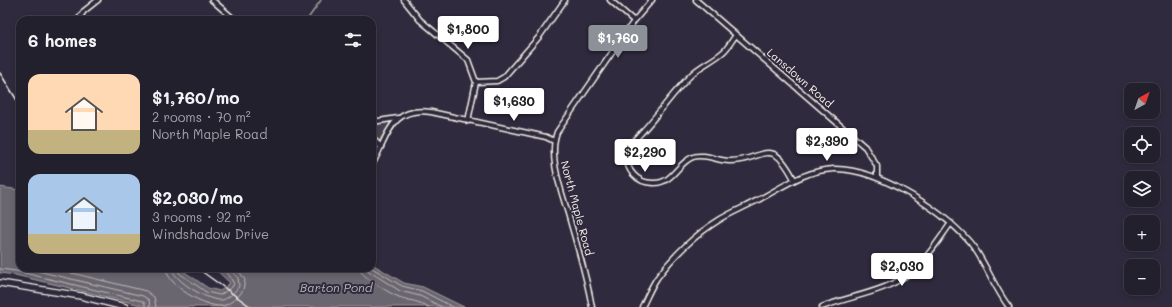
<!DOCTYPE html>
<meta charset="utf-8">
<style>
:root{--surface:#23202e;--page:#2b2836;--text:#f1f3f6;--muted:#a3a3aa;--line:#403e4a;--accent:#8c9099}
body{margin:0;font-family:Mali,sans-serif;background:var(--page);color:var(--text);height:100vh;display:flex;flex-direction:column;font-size:15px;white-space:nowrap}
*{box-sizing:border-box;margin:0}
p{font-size:13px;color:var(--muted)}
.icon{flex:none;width:22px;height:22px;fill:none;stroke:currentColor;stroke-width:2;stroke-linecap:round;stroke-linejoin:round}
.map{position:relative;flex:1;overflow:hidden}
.details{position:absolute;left:16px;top:16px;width:360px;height:256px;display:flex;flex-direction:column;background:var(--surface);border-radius:12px;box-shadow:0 2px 6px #0003,0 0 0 1px var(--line)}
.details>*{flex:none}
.needle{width:26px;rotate:40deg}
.buttons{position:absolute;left:1124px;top:83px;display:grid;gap:8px}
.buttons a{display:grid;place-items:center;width:36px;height:36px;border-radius:8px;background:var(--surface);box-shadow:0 2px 6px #0003,0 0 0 1px var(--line);font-size:20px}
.price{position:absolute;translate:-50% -34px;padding:0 9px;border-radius:4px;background:#fff;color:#222;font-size:13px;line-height:26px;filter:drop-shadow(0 1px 2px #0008)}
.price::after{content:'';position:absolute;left:50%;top:24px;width:12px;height:9px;margin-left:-6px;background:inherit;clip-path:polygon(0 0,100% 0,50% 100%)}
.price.on{background:var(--accent);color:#fff}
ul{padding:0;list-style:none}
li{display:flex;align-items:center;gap:12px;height:100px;padding:0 12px}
li span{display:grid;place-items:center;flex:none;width:112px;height:80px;border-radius:12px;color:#555}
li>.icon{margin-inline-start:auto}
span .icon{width:48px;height:48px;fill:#fffc;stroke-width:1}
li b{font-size:17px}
h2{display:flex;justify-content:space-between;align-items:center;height:48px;padding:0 12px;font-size:17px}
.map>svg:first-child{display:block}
</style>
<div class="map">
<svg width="1172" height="307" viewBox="0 0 1172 307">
<rect width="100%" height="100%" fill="#2f2a3d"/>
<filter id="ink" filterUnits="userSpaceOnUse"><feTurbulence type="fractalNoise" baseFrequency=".025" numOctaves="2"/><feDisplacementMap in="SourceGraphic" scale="8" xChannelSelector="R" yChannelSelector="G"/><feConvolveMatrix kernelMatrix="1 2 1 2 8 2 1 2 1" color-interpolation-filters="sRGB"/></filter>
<g filter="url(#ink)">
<path fill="#454050" stroke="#9c989c" d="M 389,122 L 390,124 L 379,141 L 372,134 L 372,125 Z"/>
<path fill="#6a6670" stroke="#a19ea0" d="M 0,187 L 20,190 L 20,268 L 179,268 L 208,288 L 220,291 L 230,283 L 214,268 L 372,268 L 372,264 L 404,283 L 423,287 L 464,307 L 149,307 L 15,275 L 0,273 Z"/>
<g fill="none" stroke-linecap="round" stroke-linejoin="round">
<path stroke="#bdb9b8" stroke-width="1" d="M 25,268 L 143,296 L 149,300 L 150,307
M 51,268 L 146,291 L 154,297 L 156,307
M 166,268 C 166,285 205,307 221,306 C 229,305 239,297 243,290 L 245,280 L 237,268
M 172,268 C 173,281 210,302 222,300 C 228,299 236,291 239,286 L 238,278 L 229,268
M 177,268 L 179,273 L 206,292 L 220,295 L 232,287 L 234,284 L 229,275 L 222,268
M 358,268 C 362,277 389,293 399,297 C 410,301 419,301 429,307
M 364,268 L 400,291 L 420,296 L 442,307
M 372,268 L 402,286 L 422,291 L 453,307
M 0,269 L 16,271 L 142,301 L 145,303 L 145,307"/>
<path stroke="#a19ea0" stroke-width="1.5" d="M 307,20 L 321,0"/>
<defs>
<path id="street" d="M 212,0 L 235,20
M 404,0 L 420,20 L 468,60 L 476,82 L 468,121
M 610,0 L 634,21
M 696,0 L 865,147 L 877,166 L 877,178
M 78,20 L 84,11 L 98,0
M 736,35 C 732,40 728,48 723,52 C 714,60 702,65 693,73 C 674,91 659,114 641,133 C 636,138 629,145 628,153 C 624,169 637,183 653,183 C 673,184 677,163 693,157 C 705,153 717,161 729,161 C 763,162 770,133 794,179
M 476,82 L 497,81 L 504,77 L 539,37 L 565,0
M 372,122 L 398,118
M 372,138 L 381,147
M 372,165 C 388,137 390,106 431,112 L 546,137 L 554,141
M 592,307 C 587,279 579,251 571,224 C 564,197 547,159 557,132 L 634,21 L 652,0
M 642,307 C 647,297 651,287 657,278 C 673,256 696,234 719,220 C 730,213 743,208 754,202 C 780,189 804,170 834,169 C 879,168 950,214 975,249 C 988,268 995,289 1009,307
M 822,307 C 853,295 889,292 915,269 C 929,256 940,238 951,223"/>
<path id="secondary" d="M 0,283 L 81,296 L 125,307"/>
</defs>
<use href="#street" stroke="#f4f1e8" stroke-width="7"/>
<use href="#secondary" stroke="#f4f1e8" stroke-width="8"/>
<use href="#street" stroke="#2f2a3d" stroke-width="4"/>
<use href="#secondary" stroke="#2f2a3d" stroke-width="5.5"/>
<path stroke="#f4f1e8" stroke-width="1.5" d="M 0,73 L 20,105
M 197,268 L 251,307"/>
</g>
</g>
<g text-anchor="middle" stroke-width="4" stroke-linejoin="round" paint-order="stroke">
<g font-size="11" fill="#f4f1e8" stroke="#2f2a3d">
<text transform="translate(800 78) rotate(41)" y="4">Lansdown Road</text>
<text transform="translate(577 208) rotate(75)" y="4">North Maple Road</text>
</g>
<g font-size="12" font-style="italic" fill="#b6b2b2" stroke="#2f2a3d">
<text x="336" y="292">Barton Pond</text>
</g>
</g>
</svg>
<div class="buttons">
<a><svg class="needle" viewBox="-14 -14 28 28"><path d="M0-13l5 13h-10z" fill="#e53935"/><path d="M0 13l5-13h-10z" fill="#a3a3aa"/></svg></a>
<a><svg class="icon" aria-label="locate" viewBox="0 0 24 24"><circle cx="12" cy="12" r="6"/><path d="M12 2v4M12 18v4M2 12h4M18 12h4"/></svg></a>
<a><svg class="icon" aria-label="layers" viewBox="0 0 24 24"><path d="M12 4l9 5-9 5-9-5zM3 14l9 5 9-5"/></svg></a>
<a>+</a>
<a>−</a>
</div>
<b class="price" style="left:468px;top:50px">$1,800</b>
<b class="price on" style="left:618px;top:59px">$1,760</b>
<b class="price" style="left:514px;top:122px">$1,630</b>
<b class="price" style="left:827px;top:162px">$2,390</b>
<b class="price" style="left:645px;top:173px">$2,290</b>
<b class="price" style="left:902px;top:287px">$2,030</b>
<section class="details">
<h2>6 homes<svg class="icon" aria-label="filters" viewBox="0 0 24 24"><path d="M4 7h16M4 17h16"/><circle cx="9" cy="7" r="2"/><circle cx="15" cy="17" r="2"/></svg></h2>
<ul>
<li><span style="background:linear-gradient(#ffd9b3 70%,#c2b280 0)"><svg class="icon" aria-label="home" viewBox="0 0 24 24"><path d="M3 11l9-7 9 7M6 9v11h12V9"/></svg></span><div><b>$1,760/mo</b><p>2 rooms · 70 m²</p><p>North Maple Road</p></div></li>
<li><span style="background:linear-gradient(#a9c7e8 75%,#c2b280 0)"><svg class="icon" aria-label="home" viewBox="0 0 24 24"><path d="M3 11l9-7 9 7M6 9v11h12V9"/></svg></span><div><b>$2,030/mo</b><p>3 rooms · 92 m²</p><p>Windshadow Drive</p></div></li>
</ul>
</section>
</div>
